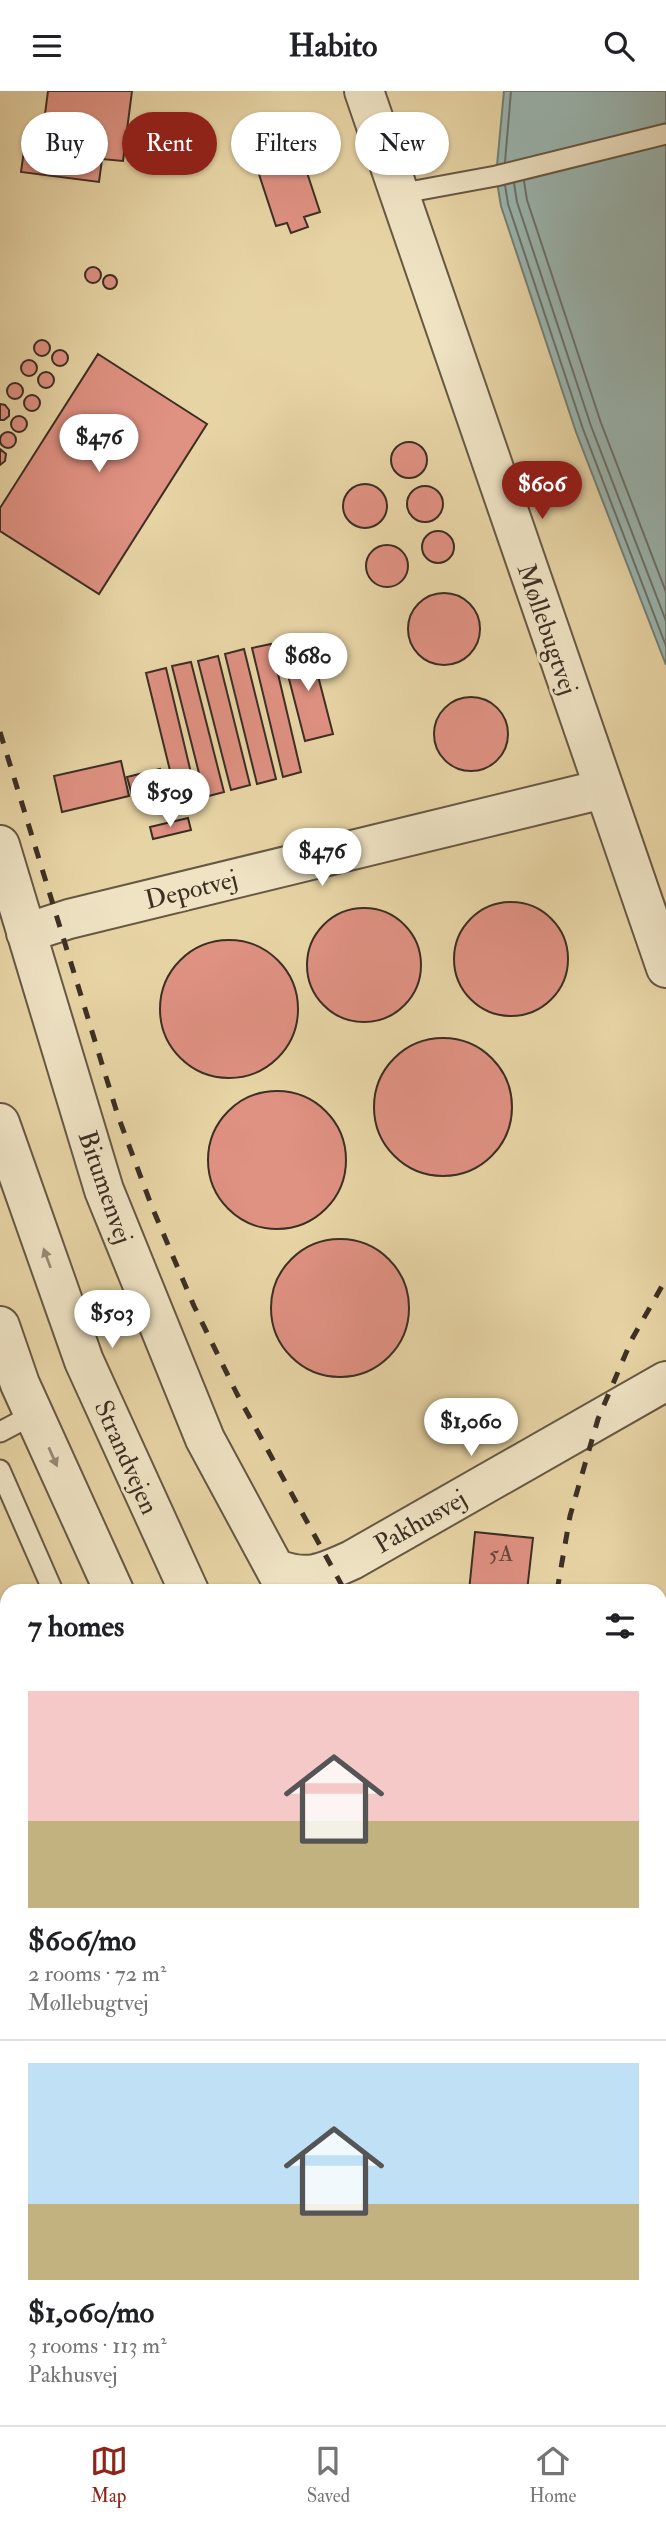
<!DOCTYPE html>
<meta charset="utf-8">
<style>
:root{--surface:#fff;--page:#f6f6f6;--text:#202124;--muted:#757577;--line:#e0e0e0;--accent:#8f2418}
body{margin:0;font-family:"IM FELL Double Pica",serif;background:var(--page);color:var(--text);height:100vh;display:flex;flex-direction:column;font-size:26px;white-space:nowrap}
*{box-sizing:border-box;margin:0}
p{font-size:23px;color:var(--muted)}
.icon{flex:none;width:38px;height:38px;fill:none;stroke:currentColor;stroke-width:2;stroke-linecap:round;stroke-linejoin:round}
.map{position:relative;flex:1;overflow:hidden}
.drawer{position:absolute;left:0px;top:1493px;width:667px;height:842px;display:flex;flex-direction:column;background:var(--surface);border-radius:21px 21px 0 0;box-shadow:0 2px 5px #0004}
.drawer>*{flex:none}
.hud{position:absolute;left:21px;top:21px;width:625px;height:63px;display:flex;gap:14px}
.price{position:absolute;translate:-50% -60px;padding:0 16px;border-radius:24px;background:#fff;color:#222;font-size:23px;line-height:46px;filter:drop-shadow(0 2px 4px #0008)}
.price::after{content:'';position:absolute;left:50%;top:42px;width:21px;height:16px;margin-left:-10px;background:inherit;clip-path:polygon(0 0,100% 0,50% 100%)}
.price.active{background:var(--accent);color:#fff}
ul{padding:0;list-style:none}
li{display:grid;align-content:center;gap:14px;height:371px;padding:0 28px}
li+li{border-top:2px solid var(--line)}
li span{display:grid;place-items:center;height:217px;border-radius:0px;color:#555}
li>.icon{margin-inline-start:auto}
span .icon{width:126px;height:126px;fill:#fffc;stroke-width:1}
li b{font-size:30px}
h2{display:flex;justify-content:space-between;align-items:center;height:84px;padding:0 28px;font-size:30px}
.chip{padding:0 24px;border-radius:32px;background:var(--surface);box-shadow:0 2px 5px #0004;font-size:24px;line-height:63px}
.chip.active{background:var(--accent);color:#fff}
header{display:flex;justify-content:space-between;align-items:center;height:91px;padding:0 28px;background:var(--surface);font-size:32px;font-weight:700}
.dock{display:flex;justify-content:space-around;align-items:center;height:98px;border-top:2px solid var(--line);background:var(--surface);font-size:19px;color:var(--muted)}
.dock a{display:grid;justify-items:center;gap:4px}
.dock .active{color:var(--accent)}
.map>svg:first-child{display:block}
</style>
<header><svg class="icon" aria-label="menu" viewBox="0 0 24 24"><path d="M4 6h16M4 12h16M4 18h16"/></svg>Habito<svg class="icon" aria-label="search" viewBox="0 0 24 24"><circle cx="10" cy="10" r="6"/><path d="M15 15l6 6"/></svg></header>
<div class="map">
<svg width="666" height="2334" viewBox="0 0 666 2334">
<rect width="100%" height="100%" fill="#e7d4a5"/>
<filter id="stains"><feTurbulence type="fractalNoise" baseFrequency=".00286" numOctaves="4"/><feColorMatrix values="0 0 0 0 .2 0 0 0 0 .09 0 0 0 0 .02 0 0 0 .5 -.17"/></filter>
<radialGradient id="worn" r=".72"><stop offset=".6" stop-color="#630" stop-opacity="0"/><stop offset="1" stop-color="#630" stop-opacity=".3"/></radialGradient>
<path fill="#9ab6b1" stroke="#748079" stroke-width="2" d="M 504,0 L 666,0 L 666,574 L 576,341 L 501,115 L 496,85 Z"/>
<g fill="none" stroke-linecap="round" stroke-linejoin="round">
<path stroke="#6b726a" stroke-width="2" d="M 505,71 L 511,0
M 524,90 L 527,109 L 601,332 L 666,501
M 514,92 L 517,111 L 591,335 L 666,530
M 505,94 L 508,113 L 583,338 L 666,555"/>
</g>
<path fill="#df9182" stroke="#3c2f24" stroke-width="2" d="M 48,0 L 132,0 L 123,70 L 102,68 L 99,91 L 21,81 L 25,52 L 41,54 Z
M 294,42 L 320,121 L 304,126 L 308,136 L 291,142 L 287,132 L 276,135 L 250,56 Z
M85 184a8 8 0 1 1 16 0a8 8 0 1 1-16 0Z
M103 191a7 7 0 1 1 14 0a7 7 0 1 1-14 0Z
M34 257a8 8 0 1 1 16 0a8 8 0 1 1-16 0Z
M52 267a8 8 0 1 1 16 0a8 8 0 1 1-16 0Z
M 98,263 L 207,333 L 99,503 L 0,440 L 0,417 Z
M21 277a8 8 0 1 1 16 0a8 8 0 1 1-16 0Z
M38 289a8 8 0 1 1 16 0a8 8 0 1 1-16 0Z
M7 300a8 8 0 1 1 16 0a8 8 0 1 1-16 0Z
M24 312a8 8 0 1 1 16 0a8 8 0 1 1-16 0Z
M 0,313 L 5,314 L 9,319 L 9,325 L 4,329 L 0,329 Z
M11 333a8 8 0 1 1 16 0a8 8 0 1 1-16 0Z
M0 349a8 8 0 1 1 16 0a8 8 0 1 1-16 0Z
M391 369a18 18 0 1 1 36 0a18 18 0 1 1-36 0Z
M 0,358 L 6,363 L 5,370 L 0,374 Z
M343 415a22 22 0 1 1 44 0a22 22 0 1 1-44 0Z
M407 413a18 18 0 1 1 36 0a18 18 0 1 1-36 0Z
M422 456a16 16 0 1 1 32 0a16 16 0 1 1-32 0Z
M366 475a21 21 0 1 1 42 0a21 21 0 1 1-42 0Z
M408 538a36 36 0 1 1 72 0a36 36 0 1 1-72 0Z
M 271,553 L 301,681 L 283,686 L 252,557 Z
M 310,554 L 333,643 L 305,650 L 282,561 Z
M 244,558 L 276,688 L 257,693 L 225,563 Z
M 218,565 L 250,694 L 231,699 L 198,570 Z
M 191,571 L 224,701 L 205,706 L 172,575 Z
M 166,577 L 197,707 L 178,712 L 146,582 Z
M434 643a37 37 0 1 1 74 0a37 37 0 1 1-74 0Z
M 121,670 L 129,705 L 62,721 L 54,685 Z
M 160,678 L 164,696 L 132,704 L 127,686 Z
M 188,727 L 191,739 L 153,748 L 150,736 Z
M454 868a57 57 0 1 1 114 0a57 57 0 1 1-114 0Z
M307 874a57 57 0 1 1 114 0a57 57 0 1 1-114 0Z
M160 918a69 69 0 1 1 138 0a69 69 0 1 1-138 0Z
M374 1016a69 69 0 1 1 138 0a69 69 0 1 1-138 0Z
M208 1069a69 69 0 1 1 138 0a69 69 0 1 1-138 0Z
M271 1217a69 69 0 1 1 138 0a69 69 0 1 1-138 0Z
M 475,1441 L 533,1447 L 527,1500 L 469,1500 Z
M 0,1750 L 7,1750 L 7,2239 L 0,2239 Z
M 395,2328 L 449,2328 L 451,2334 L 398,2334 Z"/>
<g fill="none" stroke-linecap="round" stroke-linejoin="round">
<defs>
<path id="service" d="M 398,103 L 496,85 L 666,43
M 0,1341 L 34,1323
M 0,1379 L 53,1500
M 0,1537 L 7,1558
M 0,1629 L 7,1629
M 660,1661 L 666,1657
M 0,1714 L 7,1714
M 660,1793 L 666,1790
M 173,2328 L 174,2334
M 511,2328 L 516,2334
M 306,2334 L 309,2328
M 410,2334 L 426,2328"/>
<path id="minor" d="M 364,0 L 666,877
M 0,754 L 104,1099 L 205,1348 L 287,1500
M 26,842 L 69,828 L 603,698
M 277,1478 C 308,1490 323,1482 352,1469 L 666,1290
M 660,2109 L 666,2117"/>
<path id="tertiary" d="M 0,1032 L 84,1270 L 189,1500
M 0,1235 L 20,1293 L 114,1500
M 660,2238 L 666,2246
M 660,2304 L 666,2312
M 634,2328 L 639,2334"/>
<path id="primary" d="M 591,2328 L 595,2334"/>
</defs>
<use href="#service" stroke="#675844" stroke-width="23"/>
<use href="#minor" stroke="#675844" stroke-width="42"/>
<use href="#tertiary" stroke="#675844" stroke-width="42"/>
<use href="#primary" stroke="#3c2f24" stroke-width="42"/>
<use href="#service" stroke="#efe3c4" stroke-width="19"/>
<use href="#minor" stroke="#efe3c4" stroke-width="38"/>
<use href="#tertiary" stroke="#efe3c4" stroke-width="38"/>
<use href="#primary" stroke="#e7d4a5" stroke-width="38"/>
<path stroke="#3c2f24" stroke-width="5" stroke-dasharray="12 12" stroke-linecap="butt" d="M 0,641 L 118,1025 L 152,1116 L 194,1215 L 237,1303 L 345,1500
M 557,1500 L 570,1425 L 598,1328 L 632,1248 L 666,1188
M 660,2007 L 666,2018
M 660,2030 L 666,2038"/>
</g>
<defs><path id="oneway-solid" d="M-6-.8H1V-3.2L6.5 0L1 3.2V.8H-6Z" transform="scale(1.75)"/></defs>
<g fill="#968974">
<use href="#oneway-solid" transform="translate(47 1167) rotate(-110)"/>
<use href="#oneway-solid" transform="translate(53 1366) rotate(66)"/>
</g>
<g text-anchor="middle" stroke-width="6" stroke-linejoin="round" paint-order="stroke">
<g font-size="23" fill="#65483c">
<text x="501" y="1470">5A</text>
</g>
<g font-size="26" fill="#3c2f24" stroke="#efe3c4">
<text transform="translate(548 538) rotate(71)" y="9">Møllebugtvej</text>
<text transform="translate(191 798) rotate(-14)" y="9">Depotvej</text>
<text transform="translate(106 1096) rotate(71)" y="9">Bitumenvej</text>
<text transform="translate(127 1366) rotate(66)" y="9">Strandvejen</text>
<text transform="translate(420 1430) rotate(-30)" y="9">Pakhusvej</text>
</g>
</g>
<rect width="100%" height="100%" filter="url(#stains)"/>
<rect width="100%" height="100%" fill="url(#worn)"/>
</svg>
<b class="price" style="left:99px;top:383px">$476</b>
<b class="price active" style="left:542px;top:430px">$606</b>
<b class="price" style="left:308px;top:602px">$680</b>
<b class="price" style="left:170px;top:738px">$509</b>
<b class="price" style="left:322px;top:797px">$476</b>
<b class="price" style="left:112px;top:1259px">$503</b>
<b class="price" style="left:471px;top:1367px">$1,060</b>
<div class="hud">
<a class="chip">Buy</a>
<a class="chip active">Rent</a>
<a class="chip">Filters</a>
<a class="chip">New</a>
</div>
<section class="drawer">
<h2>7 homes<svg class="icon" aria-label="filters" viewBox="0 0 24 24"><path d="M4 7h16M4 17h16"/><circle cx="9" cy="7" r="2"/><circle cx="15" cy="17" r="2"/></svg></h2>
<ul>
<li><span style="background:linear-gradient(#f6c9c9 60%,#c2b280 0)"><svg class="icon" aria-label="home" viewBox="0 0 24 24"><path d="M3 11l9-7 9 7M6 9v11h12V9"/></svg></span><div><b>$606/mo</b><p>2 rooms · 72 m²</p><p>Møllebugtvej</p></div></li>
<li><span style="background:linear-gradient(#bfe0f5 65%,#c2b280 0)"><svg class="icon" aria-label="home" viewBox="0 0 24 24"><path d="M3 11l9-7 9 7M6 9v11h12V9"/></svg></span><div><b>$1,060/mo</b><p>3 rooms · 113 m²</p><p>Pakhusvej</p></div></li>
</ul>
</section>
</div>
<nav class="dock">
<a class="active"><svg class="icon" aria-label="map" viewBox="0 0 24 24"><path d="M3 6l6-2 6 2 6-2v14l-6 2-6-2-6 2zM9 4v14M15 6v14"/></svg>Map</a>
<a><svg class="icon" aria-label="saved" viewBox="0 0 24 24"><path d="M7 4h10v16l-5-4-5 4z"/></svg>Saved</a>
<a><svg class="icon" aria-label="home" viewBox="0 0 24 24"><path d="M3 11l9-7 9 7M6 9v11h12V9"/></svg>Home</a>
</nav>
